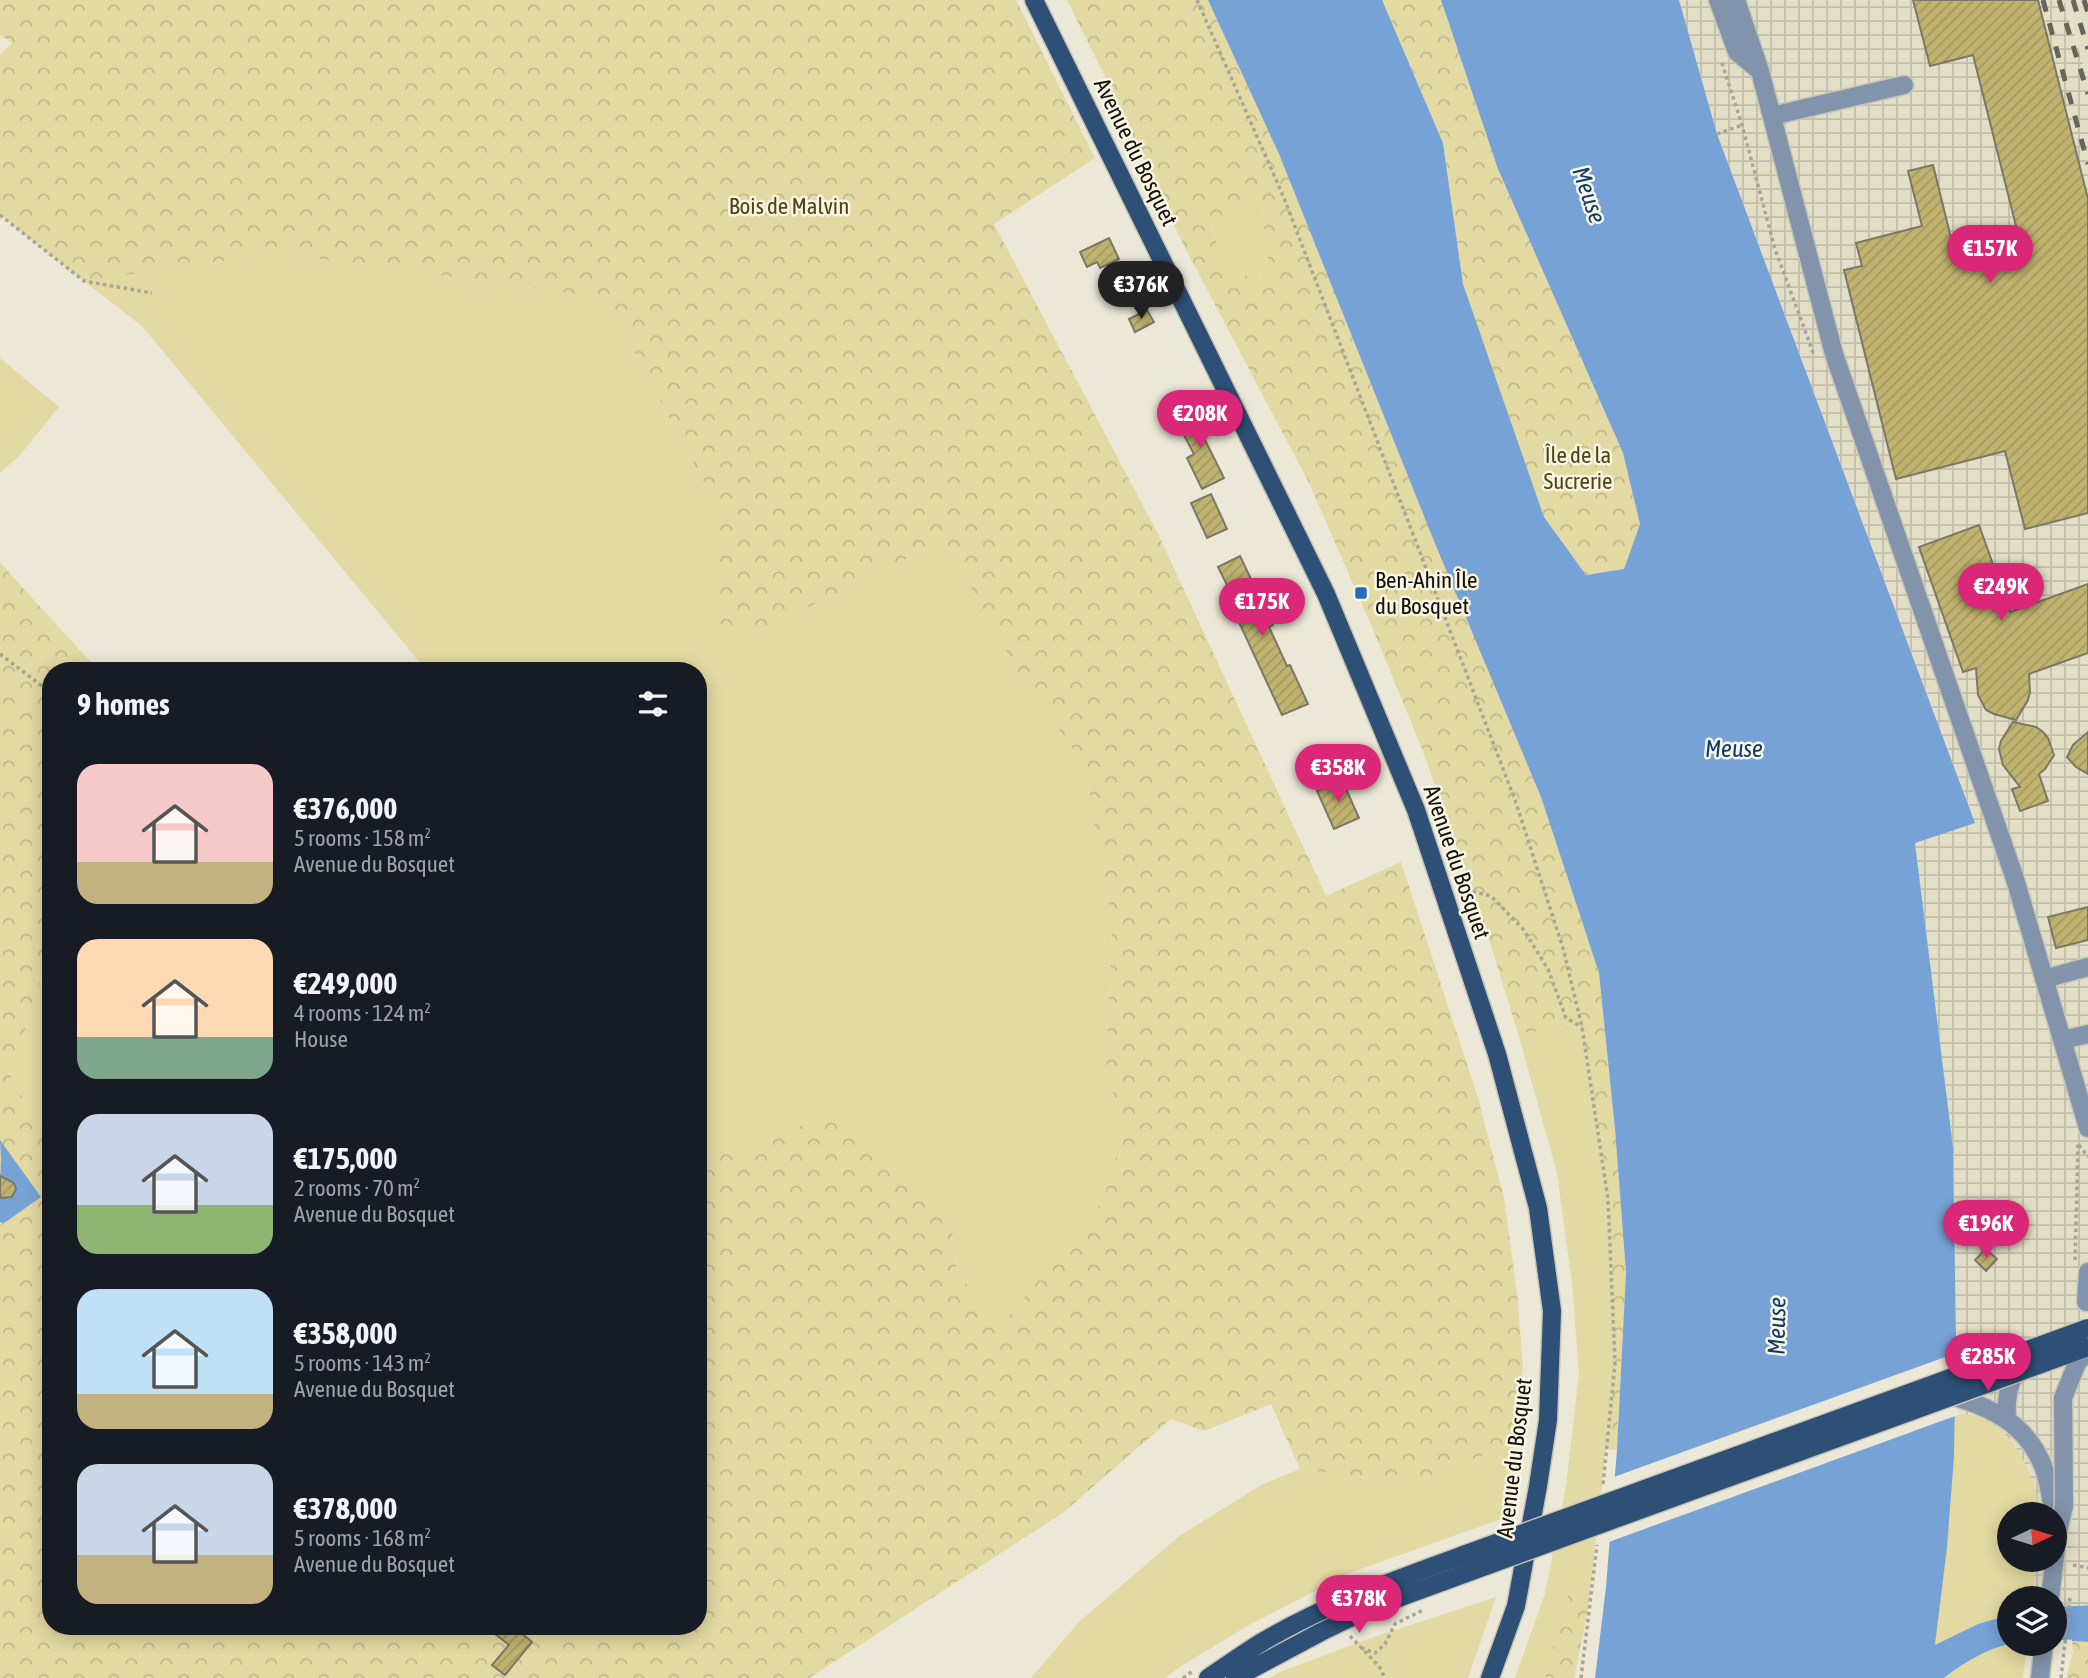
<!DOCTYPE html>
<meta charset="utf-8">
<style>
:root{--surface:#171b24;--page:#242831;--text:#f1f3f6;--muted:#9ea1a6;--accent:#db2777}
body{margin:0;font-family:"Asap Condensed",sans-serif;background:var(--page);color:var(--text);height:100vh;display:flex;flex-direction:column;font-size:26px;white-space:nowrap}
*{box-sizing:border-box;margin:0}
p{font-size:23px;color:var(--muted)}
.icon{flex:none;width:38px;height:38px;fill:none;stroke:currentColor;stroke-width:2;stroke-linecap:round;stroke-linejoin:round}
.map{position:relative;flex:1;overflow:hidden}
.drawer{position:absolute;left:42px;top:662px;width:665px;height:973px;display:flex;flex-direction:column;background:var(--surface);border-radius:28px;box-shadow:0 4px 18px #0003}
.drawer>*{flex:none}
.needle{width:46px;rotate:86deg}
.controls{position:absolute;left:1997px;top:1502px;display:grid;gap:14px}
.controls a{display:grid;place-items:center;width:70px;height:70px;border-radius:50%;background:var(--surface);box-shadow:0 4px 18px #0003;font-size:35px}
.price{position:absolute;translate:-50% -60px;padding:0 16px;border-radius:24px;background:var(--accent);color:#fff;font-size:23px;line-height:46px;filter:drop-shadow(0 2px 4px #0008)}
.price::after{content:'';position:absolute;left:50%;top:42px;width:21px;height:16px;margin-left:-10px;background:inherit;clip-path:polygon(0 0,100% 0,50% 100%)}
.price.selected{background:#222;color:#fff}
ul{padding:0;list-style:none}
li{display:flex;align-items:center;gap:21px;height:175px;padding:0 35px}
li span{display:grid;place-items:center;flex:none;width:196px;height:140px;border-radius:21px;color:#555}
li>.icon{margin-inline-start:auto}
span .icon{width:84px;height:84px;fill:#fffc;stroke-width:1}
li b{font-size:30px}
h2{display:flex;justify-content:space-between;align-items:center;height:84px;padding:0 35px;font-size:30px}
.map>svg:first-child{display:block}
</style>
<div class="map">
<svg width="2088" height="1678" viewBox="0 0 2088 1678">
<defs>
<pattern id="industrial-grid" width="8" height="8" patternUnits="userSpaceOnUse" patternTransform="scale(1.75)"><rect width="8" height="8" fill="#e3dec6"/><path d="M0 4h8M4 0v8" fill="none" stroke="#c2bda9"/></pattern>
<pattern id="forest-crowns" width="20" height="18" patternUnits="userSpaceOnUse" patternTransform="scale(1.75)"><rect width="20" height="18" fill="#e3d9a2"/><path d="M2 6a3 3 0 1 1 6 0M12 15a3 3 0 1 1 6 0" fill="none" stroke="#c2b98a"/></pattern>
<pattern id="building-hatch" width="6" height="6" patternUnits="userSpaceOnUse" patternTransform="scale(1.75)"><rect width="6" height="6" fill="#c0b36f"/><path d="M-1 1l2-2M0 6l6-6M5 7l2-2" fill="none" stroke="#a4995f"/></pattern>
</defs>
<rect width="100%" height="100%" fill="#ebe8d7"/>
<path fill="#e3dec6" d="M 2064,0 L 2088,0 L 2088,79 L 2072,23 Z"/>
<path fill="url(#industrial-grid)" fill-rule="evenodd" d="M 1679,0 L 2064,0 L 2088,79 L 2088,1606 L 2055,1608 L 2054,1598 L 2009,1598 L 2009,1615 L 2003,1616 L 1935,1646 L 1947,1547 L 1954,1457 L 1956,1339 L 1953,1147 L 1915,842 L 1975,822 L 1717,134 ZM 2009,1514 L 2054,1514 L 2054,1559 L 2009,1559 Z"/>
<path fill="#e3d9a2" d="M 1253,204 L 1273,247 L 1259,278 L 1230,274 L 1210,225 Z
M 278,253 L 605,298 L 718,508 L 718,623 L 750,636 L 945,540 L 1015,667 L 1085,767 L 1112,925 L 1106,1072 L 1125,1127 L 1103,1202 L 999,1330 L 957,1271 L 950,1211 L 833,1115 L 698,1164 L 698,670 L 426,670 L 143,327 L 84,281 Z
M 0,358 L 59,407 L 20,455 L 0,473 Z
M 51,947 L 51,1135 L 10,1080 Z
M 1582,1027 L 1608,1199 L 1615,1363 L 1589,1604 L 1568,1595 L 1545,1678 L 1515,1678 L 1545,1594 L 1566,1486 L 1579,1374 L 1572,1283 L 1557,1173 L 1518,1033 Z
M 1963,1414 C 2010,1417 2035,1473 2040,1514 L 2009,1514 L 2009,1559 L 2037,1559 L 2032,1598 L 2009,1598 L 2009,1615 L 1978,1624 L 1935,1646 C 1944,1570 1953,1493 1955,1416 Z
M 1514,1442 L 1504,1518 L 1352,1572 L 1249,1625 L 1183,1665 L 1165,1678 L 1031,1678 L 1079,1622 L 1178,1537 L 1261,1485 L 1300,1469 L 1413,1484 Z
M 1496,1597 L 1468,1678 L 1270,1678 L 1280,1672 L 1368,1639 Z
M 2013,1643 L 2027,1643 L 2023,1678 L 1944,1678 C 1966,1661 1986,1649 2013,1643 Z"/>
<path fill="url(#forest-crowns)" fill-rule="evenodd" d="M 0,0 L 1016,0 L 1095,158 L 994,224 L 1159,536 L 1326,896 L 1401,862 L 1478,1098 L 1504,1198 L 1517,1293 L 1523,1366 L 1514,1442 L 1413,1484 L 1300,1469 L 1271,1404 L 1204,1431 L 1171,1419 L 1064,1512 L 809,1678 L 0,1678 L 0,563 L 98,670 L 51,670 L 51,947 L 10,1080 L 51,1135 L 51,1626 L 698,1626 L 698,1164 L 833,1114 L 950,1211 L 957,1271 L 999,1329 L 1103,1201 L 1125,1127 L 1106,1072 L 1112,925 L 1085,767 L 1015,667 L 945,540 L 750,636 L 718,623 L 718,508 L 605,298 L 278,253 L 84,281 L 0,215 L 0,55 L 12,43 L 0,35 Z
M 1067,0 L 1208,0 L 1279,154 L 1541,797 L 1599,973 L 1615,1129 L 1626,1272 L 1617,1450 L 1606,1449 L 1615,1363 L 1608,1199 L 1582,1027 L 1518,1033 L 1481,914 L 1422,749 L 1375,634 L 1309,483 L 1183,244 L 1107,81 ZM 1252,204 L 1273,246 L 1259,278 L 1230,273 L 1210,226 Z
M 1382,0 L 1441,0 L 1498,169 L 1623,453 L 1640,524 L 1624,569 L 1586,575 L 1544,517 L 1463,284 L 1443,142 Z
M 1568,1595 L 1589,1604 L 1574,1678 L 1545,1678 Z
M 2072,1641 L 2088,1642 L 2088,1678 L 2066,1678 L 2073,1652 Z"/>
<path fill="#77a2d5" d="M 1208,0 L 1382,0 L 1443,143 L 1463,284 L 1544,517 L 1586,575 L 1624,569 L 1640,524 L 1623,453 L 1498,169 L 1441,0 L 1679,0 L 1717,134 L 1975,823 L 1915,843 L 1953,1147 L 1956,1339 L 1954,1457 L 1947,1547 L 1935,1645 L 1978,1624 L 2009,1615 L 2009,1643 L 2013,1643 C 1986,1649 1966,1661 1944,1678 L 1595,1678 L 1606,1587 L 1617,1450 L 1626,1272 L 1615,1129 L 1599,973 L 1541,797 L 1434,541 L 1279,154 Z
M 0,1140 L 41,1197 L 0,1226 L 3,1223 L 0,1222 L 0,1194 L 14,1183 L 8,1180 L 0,1184 L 1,1159 Z
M 2074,1606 L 2088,1606 L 2088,1642 L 2072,1641 Z"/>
<path fill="#ebe8d7" d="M 1959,1352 L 1958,1415 L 1606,1543 L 1611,1478 Z"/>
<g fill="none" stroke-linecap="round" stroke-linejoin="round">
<path stroke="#77a2d5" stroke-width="33" d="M 2054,1624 L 2088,1622"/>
</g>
<path fill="url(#building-hatch)" stroke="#7b7868" stroke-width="2" d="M 1913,0 L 2038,0 L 2088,199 L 2088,513 L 2025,529 L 2005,451 L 1896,479 L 1844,270 L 1862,266 L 1856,243 L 1922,226 L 1908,171 L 1933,165 L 1952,242 L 2016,226 L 1973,55 L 1930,66 Z
M 1109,238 L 1119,259 L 1100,268 L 1097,262 L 1087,267 L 1080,252 Z
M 1147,310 L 1154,322 L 1135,332 L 1129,319 Z
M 1196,406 L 1203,418 L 1201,419 L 1205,428 L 1200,430 L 1224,478 L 1202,489 L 1187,458 L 1194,454 L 1181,430 L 1185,428 L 1179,416 Z
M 1211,494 L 1227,529 L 1207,538 L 1191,503 Z
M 1979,525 L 2010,612 L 2088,584 L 2088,653 L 2029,674 L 2030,692 L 2028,700 L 2016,720 L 1994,714 L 1986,710 L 1978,695 L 1976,668 L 1963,672 L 1919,547 Z
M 1240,556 L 1273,625 L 1269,627 L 1287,666 L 1290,665 L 1308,704 L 1282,715 L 1237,618 L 1242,615 L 1218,567 Z
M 2013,722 L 2036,727 L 2043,732 L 2048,738 L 2054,755 L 2045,769 L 2039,774 L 2048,801 L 2020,811 L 2012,789 L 2020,787 L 2003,765 L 1999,749 L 2001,741 Z
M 2088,732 L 2088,774 L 2076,767 L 2067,757 L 2073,745 Z
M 1342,780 L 1359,818 L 1334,829 L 1317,791 Z
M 2088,907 L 2088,940 L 2056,948 L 2048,917 Z
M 0,1176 L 14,1183 L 16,1189 L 12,1197 L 0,1198 Z
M 1986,1249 L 1997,1259 L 1986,1271 L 1975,1260 Z
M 485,1626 L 513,1626 L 532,1642 L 505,1675 L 492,1665 L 509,1645 Z"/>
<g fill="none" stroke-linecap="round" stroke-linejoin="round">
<defs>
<path id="minor" d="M 1718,0 L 1737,52 L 1760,71
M 1736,0 L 1760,71 L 1834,354 L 2015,879 L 2088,1128
M 1772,116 L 1904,85
M 2044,979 L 2088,967
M 2062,1040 L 2088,1034
M 2086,1302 L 2088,1272
M 1952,1396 C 1993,1408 2026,1424 2043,1466 C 2049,1481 2051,1498 2054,1514
M 2007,1418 C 2005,1390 2013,1375 2025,1350
M 2050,1598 L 2058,1531 L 2055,1519
M 2040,1678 L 2044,1643"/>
<path id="major" d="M 1034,0 L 1326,594 L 1416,810 L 1497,1054 L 1538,1208 L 1552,1311 L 1548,1420 L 1538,1486 L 1516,1606 L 1490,1678
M 1208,1678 C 1226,1666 1244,1653 1262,1642 C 1326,1604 1397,1579 1466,1554
M 1235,1678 L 1321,1632 L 1371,1608 L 1472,1571"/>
</defs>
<use href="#minor" stroke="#c8c5b6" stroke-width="21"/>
<use href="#major" stroke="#c8c5b6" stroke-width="21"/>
<path stroke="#a7a597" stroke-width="3.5" stroke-dasharray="3.5 3.5" stroke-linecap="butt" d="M 1197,0 L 1284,198 L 1515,800 L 1563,948 L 1582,1027 L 1608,1199 L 1615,1363 L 1603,1485
M 1722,63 L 1742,125 L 1775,249 L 1814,355
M 1717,134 L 1742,125
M 0,215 L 84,281 L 152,293
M 0,654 L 51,693
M 1459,888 L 1491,896 L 1523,929 L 1548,969 L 1566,1018 L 1582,1027
M 2079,1145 L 2088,1157
M 2075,1260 L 2078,1142
M 2073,1565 L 2088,1568
M 1350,1636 L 1379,1666 L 1385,1678
M 1361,1648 L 1375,1653 L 1385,1644 L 1395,1624 L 1423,1610
M 1183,1678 L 1193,1671
M 1581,1678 L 1597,1545
M 2061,1678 L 2070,1597"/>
<use href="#minor" stroke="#8294ab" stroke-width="18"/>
<use href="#major" stroke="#2e4f76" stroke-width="18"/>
<path stroke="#67655b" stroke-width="5" stroke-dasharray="12 12" stroke-linecap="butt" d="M 2043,0 L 2088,164
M 2059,0 L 2088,94
M 2073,0 L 2088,49
M 2084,0 L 2088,13"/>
<defs>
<path id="minor-bridge" d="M 2058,1531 L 2064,1506 L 2063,1398 L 2077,1363 L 2088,1350"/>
<path id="major-bridge" d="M 1466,1554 L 2088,1328
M 1472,1571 L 2088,1347"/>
</defs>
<use href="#minor-bridge" stroke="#c8c5b6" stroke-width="21" stroke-linecap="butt"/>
<use href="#major-bridge" stroke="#c8c5b6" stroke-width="21" stroke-linecap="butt"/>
<use href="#minor-bridge" stroke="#8294ab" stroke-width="18"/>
<use href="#major-bridge" stroke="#2e4f76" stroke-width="18"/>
</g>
<rect fill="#236dbc" stroke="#f9f5e4" stroke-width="2.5" x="1354" y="586" width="14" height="14" rx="3.5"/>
<g text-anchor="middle" stroke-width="5" stroke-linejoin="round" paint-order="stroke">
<g font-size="23" fill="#11100a" stroke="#f9f5e4">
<text transform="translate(1136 152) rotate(64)" y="8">Avenue du Bosquet</text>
<text transform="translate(1457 862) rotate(71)" y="8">Avenue du Bosquet</text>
<text transform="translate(1514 1458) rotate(-83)" y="8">Avenue du Bosquet</text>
</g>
<g font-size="23" fill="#4f4510" stroke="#f9f5e4">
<text x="789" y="214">Bois de Malvin</text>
<text x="1578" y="463">Île de la<tspan x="1578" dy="26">Sucrerie</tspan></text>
</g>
<g font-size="23" fill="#11100a" stroke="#f9f5e4" text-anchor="start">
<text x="1375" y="588">Ben-Ahin Île<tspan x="1375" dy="26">du Bosquet</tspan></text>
</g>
<g font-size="24" font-style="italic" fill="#0e3a69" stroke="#f9f5e4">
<text transform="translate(1589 195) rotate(71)" y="8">Meuse</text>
<text x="1734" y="757">Meuse</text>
<text transform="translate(1777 1326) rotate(-89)" y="8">Meuse</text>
</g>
</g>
</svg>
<div class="controls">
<a><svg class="needle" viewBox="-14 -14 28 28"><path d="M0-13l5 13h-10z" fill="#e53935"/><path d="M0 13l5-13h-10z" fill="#9ea1a6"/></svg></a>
<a><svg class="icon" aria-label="layers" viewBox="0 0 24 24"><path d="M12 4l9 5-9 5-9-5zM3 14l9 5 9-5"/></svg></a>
</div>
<b class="price" style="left:1990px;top:285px">€157K</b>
<b class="price selected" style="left:1141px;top:321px">€376K</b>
<b class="price" style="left:1200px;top:450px">€208K</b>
<b class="price" style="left:2001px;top:623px">€249K</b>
<b class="price" style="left:1262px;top:638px">€175K</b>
<b class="price" style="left:1338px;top:804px">€358K</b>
<b class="price" style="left:1986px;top:1260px">€196K</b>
<b class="price" style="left:1988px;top:1393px">€285K</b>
<b class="price" style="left:1359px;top:1635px">€378K</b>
<section class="drawer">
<h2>9 homes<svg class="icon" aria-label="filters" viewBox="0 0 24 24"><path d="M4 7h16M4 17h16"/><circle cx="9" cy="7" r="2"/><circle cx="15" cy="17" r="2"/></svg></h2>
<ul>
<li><span style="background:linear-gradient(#f6c9c9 70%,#c2b280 0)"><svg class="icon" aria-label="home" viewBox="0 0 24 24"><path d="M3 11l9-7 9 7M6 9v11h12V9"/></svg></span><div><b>€376,000</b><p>5 rooms · 158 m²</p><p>Avenue du Bosquet</p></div></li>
<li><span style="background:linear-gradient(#ffd9b3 70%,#7fa58c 0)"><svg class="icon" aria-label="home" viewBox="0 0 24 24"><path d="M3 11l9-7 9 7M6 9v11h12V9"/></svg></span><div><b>€249,000</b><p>4 rooms · 124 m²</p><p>House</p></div></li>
<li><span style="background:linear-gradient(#c9d6e8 65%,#8fb573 0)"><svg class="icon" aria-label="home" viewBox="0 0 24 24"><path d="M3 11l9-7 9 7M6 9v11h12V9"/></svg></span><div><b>€175,000</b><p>2 rooms · 70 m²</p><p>Avenue du Bosquet</p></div></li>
<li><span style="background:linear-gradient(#bfe0f5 75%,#c2b280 0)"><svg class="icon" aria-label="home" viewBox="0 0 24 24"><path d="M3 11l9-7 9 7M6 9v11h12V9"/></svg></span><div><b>€358,000</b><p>5 rooms · 143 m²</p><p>Avenue du Bosquet</p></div></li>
<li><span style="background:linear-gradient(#c9d6e8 65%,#c2b280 0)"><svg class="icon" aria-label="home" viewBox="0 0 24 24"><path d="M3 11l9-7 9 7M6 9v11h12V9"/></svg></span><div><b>€378,000</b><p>5 rooms · 168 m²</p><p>Avenue du Bosquet</p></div></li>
</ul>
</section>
</div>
